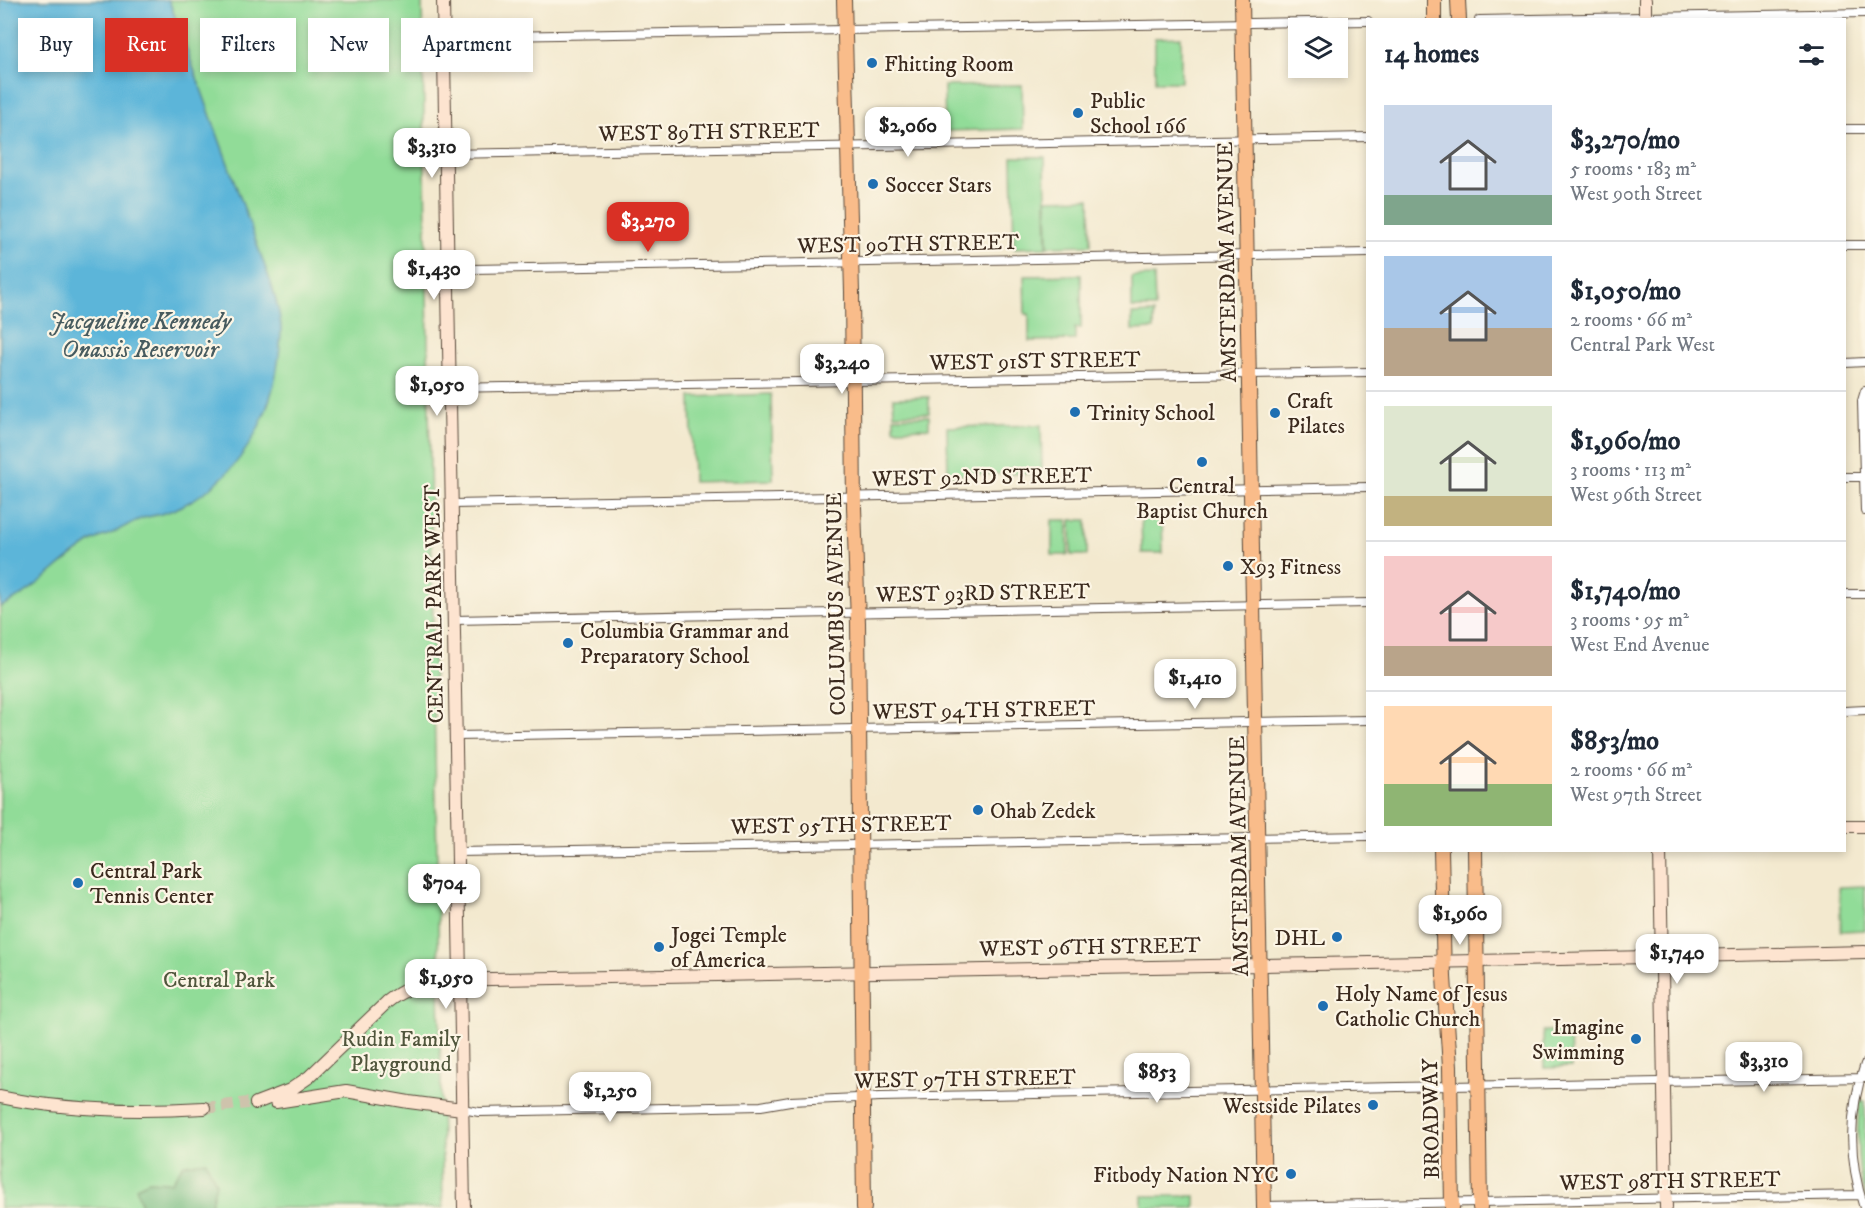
<!DOCTYPE html>
<meta charset="utf-8">
<style>
:root{--surface:#fff;--page:#f2f2f3;--text:#1f2937;--muted:#747a83;--line:#e0e1e3;--accent:#d93025}
body{margin:0;font-family:"IM FELL DW Pica",serif;background:var(--page);color:var(--text);height:100vh;display:flex;flex-direction:column;font-size:22px;white-space:nowrap}
*{box-sizing:border-box;margin:0}
p{font-size:20px;color:var(--muted)}
.icon{flex:none;width:33px;height:33px;fill:none;stroke:currentColor;stroke-width:2;stroke-linecap:round;stroke-linejoin:round}
.map{position:relative;flex:1;overflow:hidden}
.drawer{position:absolute;left:1366px;top:18px;width:480px;height:834px;display:flex;flex-direction:column;background:var(--surface);border-radius:0px;box-shadow:0 3px 9px #0003}
.drawer>*{flex:none}
.hud{position:absolute;left:18px;top:18px;width:570px;height:54px;display:flex;gap:12px}
.buttons{position:absolute;left:1288px;top:18px;display:grid;gap:12px}
.buttons a{display:grid;place-items:center;width:60px;height:60px;border-radius:0px;background:var(--surface);box-shadow:0 3px 9px #0003;font-size:30px}
.price{position:absolute;translate:-50% -51px;padding:0 14px;border-radius:12px;background:#fff;color:#222;font-size:20px;line-height:39px;filter:drop-shadow(0 2px 3px #0008)}
.price::after{content:'';position:absolute;left:50%;top:36px;width:18px;height:14px;margin-left:-9px;background:inherit;clip-path:polygon(0 0,100% 0,50% 100%)}
.price.selected{background:var(--accent);color:#fff}
ul{padding:0;list-style:none}
li{display:flex;align-items:center;gap:18px;height:150px;padding:0 18px}
li+li{border-top:2px solid var(--line)}
li span{display:grid;place-items:center;flex:none;width:168px;height:120px;border-radius:0px;color:#555}
li>.icon{margin-inline-start:auto}
span .icon{width:72px;height:72px;fill:#fffc;stroke-width:1}
li b{font-size:26px}
h2{display:flex;justify-content:space-between;align-items:center;height:72px;padding:0 18px;font-size:26px}
.pill{padding:0 21px;border-radius:0px;background:var(--surface);box-shadow:0 3px 9px #0003;font-size:21px;line-height:54px}
.pill.selected{background:var(--accent);color:#fff}
.map>svg:first-child{display:block}
</style>
<div class="map">
<svg width="1865" height="1208" viewBox="0 0 1865 1208">
<rect width="100%" height="100%" fill="#fcf5e5"/>
<filter id="ink" filterUnits="userSpaceOnUse"><feTurbulence type="fractalNoise" baseFrequency=".0167" numOctaves="2"/><feDisplacementMap in="SourceGraphic" scale="12" xChannelSelector="R" yChannelSelector="G"/><feConvolveMatrix kernelMatrix="1 2 1 2 8 2 1 2 1" color-interpolation-filters="sRGB"/></filter>
<filter id="wash" filterUnits="userSpaceOnUse"><feTurbulence type="fractalNoise" baseFrequency=".008" numOctaves="4" result="noise"/><feDisplacementMap in="SourceGraphic" scale="24" xChannelSelector="R" yChannelSelector="G"/><feGaussianBlur stdDeviation="1.35" result="paint"/><feColorMatrix in="noise" values="0 0 0 0 0 0 0 0 0 0 0 0 0 0 0 0 0 1.4 0 .05"/><feComposite in="paint" operator="in"/></filter>
<g filter="url(#wash)">
<rect width="100%" height="100%" fill="#f3e9cf"/>
<path fill="#91dc98" stroke="#66835b" stroke-width="1.5" d="M 0,0 L 422,0 L 443,1208 L 0,1208 Z
M 1181,37 L 1181,82 L 1155,82 L 1155,38 Z
M 1022,85 L 1023,129 L 945,131 L 944,86 Z
M 1012,157 L 1045,157 L 1047,247 L 1014,248 Z
M 1090,198 L 1091,245 L 1048,246 L 1047,199 Z
M 1081,275 L 1081,328 L 1075,328 L 1075,340 L 1029,341 L 1029,314 L 1025,314 L 1024,276 Z
M 1154,276 L 1155,308 L 1132,308 L 1132,277 Z
M 1154,313 L 1154,329 L 1132,330 L 1132,314 Z
M 771,394 L 773,480 L 693,482 L 691,397 Z
M 929,397 L 929,413 L 894,414 L 893,398 Z
M 929,416 L 929,428 L 894,429 L 894,417 Z
M 1041,425 L 1042,473 L 948,475 L 947,427 Z
M 1162,515 L 1163,553 L 1142,553 L 1141,516 Z
M 1052,520 L 1068,520 L 1068,555 L 1052,555 Z
M 1071,520 L 1087,520 L 1087,555 L 1071,555 Z
M 1865,886 L 1865,930 L 1841,931 L 1839,887 Z
M 1543,1031 L 1570,1031 L 1571,1067 L 1544,1068 Z
M 1860,1101 L 1865,1101 L 1865,1199 C 1856,1166 1856,1134 1860,1101 Z
M 1142,1196 L 1195,1196 L 1195,1208 L 1142,1208 Z"/>
<path fill="#74bc80" stroke="#58734f" stroke-width="1.5" d="M 206,1161 L 216,1183 L 210,1208 L 142,1208 L 136,1187 L 149,1181 L 171,1182 L 184,1164 Z"/>
<path fill="#5cb5d9" stroke="#4c707c" stroke-width="1.5" d="M 0,0 L 169,0 L 271,283 C 275,298 282,316 281,332 C 278,404 249,472 182,506 C 170,512 159,515 147,517 C 134,520 122,529 110,534 C 104,536 98,538 93,541 C 60,561 38,590 0,607 Z"/>
</g>
<g filter="url(#ink)">
<g fill="none" stroke-linecap="round" stroke-linejoin="round">
<path stroke="#cec3ac" stroke-width="12" stroke-dasharray="12 6" stroke-linecap="butt" d="M 204,1108 L 248,1103"/>
<defs>
<path id="street" d="M 1479,20 L 1865,13
M 444,37 L 1368,21
M 1845,129 L 1865,129
M 447,154 L 1368,137
M 1845,245 L 1865,245
M 448,272 L 472,269 L 1368,253
M 1845,363 L 1865,362
M 451,388 L 1368,372
M 1865,391 L 1862,401 L 1865,511
M 1845,477 L 1863,477
M 453,504 L 1368,487
M 1845,594 L 1865,594
M 454,620 L 1368,603
M 1845,711 L 1865,710
M 456,736 L 1368,720
M 458,852 L 1368,836
M 462,1109 L 479,1112 L 761,1106 L 790,1101 L 880,1097 L 1865,1078
M 1264,1206 L 1860,1195
M 1864,1208 C 1848,1158 1848,1113 1865,1064"/>
<path id="secondary" d="M 443,0 L 464,1208
M 1645,0 L 1645,20
M 1845,826 L 1865,826
M 1660,850 L 1666,1208
M 0,1097 C 67,1111 137,1112 204,1108
M 276,1102 L 346,1091 L 409,1102 L 462,1109
M 256,1103 L 290,1090 L 309,1077 L 387,1002 C 403,989 421,983 441,980 L 1477,961 L 1865,952"/>
<path id="primary" d="M 844,0 L 852,292 L 854,507 L 858,623 L 864,1208
M 1242,0 L 1264,1208
M 1434,0 L 1434,20
M 1458,0 L 1459,20
M 1441,850 L 1444,977 L 1450,1067 L 1452,1208
M 1475,850 L 1480,1208"/>
</defs>
<use href="#street" stroke="#574739" stroke-width="10"/>
<use href="#secondary" stroke="#574739" stroke-width="14"/>
<use href="#primary" stroke="#574739" stroke-width="16"/>
<use href="#street" stroke="#fff" stroke-width="8"/>
<use href="#secondary" stroke="#fde4d0" stroke-width="12"/>
<use href="#primary" stroke="#f9bc8a" stroke-width="14"/>
</g>
</g>
<g fill="#1f6fb2" stroke="#fcf5e5" stroke-width="2">
<circle cx="872" cy="63" r="6"/>
<circle cx="1078" cy="113" r="6"/>
<circle cx="873" cy="184" r="6"/>
<circle cx="1075" cy="412" r="6"/>
<circle cx="1275" cy="413" r="6"/>
<circle cx="1202" cy="462" r="6"/>
<circle cx="1228" cy="566" r="6"/>
<circle cx="568" cy="643" r="6"/>
<circle cx="978" cy="810" r="6"/>
<circle cx="78" cy="883" r="6"/>
<circle cx="1337" cy="937" r="6"/>
<circle cx="659" cy="947" r="6"/>
<circle cx="1323" cy="1006" r="6"/>
<circle cx="1636" cy="1039" r="6"/>
<circle cx="1373" cy="1105" r="6"/>
<circle cx="1291" cy="1174" r="6"/>
</g>
<g text-anchor="middle" stroke-width="4.5" stroke-linejoin="round" paint-order="stroke">
<g font-size="22" fill="#3b2a1e" stroke="#fcf5e5" text-anchor="start">
<text x="884" y="71">Fhitting Room</text>
<text x="1090" y="108">Public<tspan x="1090" dy="25">School 166</tspan></text>
<text x="885" y="192">Soccer Stars</text>
<text x="1287" y="408">Craft<tspan x="1287" dy="25">Pilates</tspan></text>
<text x="1087" y="420">Trinity School</text>
<text x="1202" y="493" text-anchor="middle">Central<tspan x="1202" dy="25">Baptist Church</tspan></text>
<text x="1240" y="574">X93 Fitness</text>
<text x="580" y="638">Columbia Grammar and<tspan x="580" dy="25">Preparatory School</tspan></text>
<text x="990" y="818">Ohab Zedek</text>
<text x="90" y="878">Central Park<tspan x="90" dy="25">Tennis Center</tspan></text>
<text x="671" y="942">Jogei Temple<tspan x="671" dy="25">of America</tspan></text>
<text x="1325" y="945" text-anchor="end">DHL</text>
<text x="1335" y="1001">Holy Name of Jesus<tspan x="1335" dy="25">Catholic Church</tspan></text>
<text x="1624" y="1034" text-anchor="end">Imagine<tspan x="1624" dy="25">Swimming</tspan></text>
<text x="1361" y="1113" text-anchor="end">Westside Pilates</text>
<text x="1279" y="1182" text-anchor="end">Fitbody Nation NYC</text>
</g>
<g font-size="22" fill="#3b2a1e" stroke="#fcf5e5">
<text transform="translate(709 131) rotate(-1)" y="8">WEST 89TH STREET</text>
<text transform="translate(908 243) rotate(-1)" y="8">WEST 90TH STREET</text>
<text transform="translate(1226 262) rotate(-91)" y="8">AMSTERDAM AVENUE</text>
<text transform="translate(1035 360) rotate(-1)" y="8">WEST 91ST STREET</text>
<text transform="translate(982 476) rotate(-1)" y="8">WEST 92ND STREET</text>
<text transform="translate(983 592) rotate(-1)" y="8">WEST 93RD STREET</text>
<text transform="translate(433 604) rotate(-91)" y="8">CENTRAL PARK WEST</text>
<text transform="translate(835 604) rotate(-91)" y="8">COLUMBUS AVENUE</text>
<text transform="translate(984 709) rotate(-1)" y="8">WEST 94TH STREET</text>
<text transform="translate(841 824) rotate(-1)" y="8">WEST 95TH STREET</text>
<text transform="translate(1238 856) rotate(-91)" y="8">AMSTERDAM AVENUE</text>
<text transform="translate(1090 946) rotate(-1)" y="8">WEST 96TH STREET</text>
<text transform="translate(965 1078) rotate(-1)" y="8">WEST 97TH STREET</text>
<text transform="translate(1430 1119) rotate(-91)" y="8">BROADWAY</text>
<text transform="translate(1670 1180) rotate(-1)" y="8">WEST 98TH STREET</text>
</g>
<g font-size="22" fill="#50563c" stroke="#fcf5e5">
<text x="219" y="987">Central Park</text>
<text x="401" y="1046">Rudin Family<tspan x="401" dy="25">Playground</tspan></text>
</g>
<g font-size="24" font-style="italic" fill="#475b5f" stroke="#fcf5e5">
<text x="140" y="329">Jacqueline Kennedy<tspan x="140" dy="28">Onassis Reservoir</tspan></text>
</g>
</g>
</svg>
<div class="buttons">
<a><svg class="icon" aria-label="layers" viewBox="0 0 24 24"><path d="M12 4l9 5-9 5-9-5zM3 14l9 5 9-5"/></svg></a>
</div>
<b class="price" style="left:908px;top:158px">$2,060</b>
<b class="price" style="left:432px;top:179px">$3,310</b>
<b class="price selected" style="left:648px;top:253px">$3,270</b>
<b class="price" style="left:434px;top:301px">$1,430</b>
<b class="price" style="left:842px;top:395px">$3,240</b>
<b class="price" style="left:437px;top:417px">$1,050</b>
<b class="price" style="left:1195px;top:710px">$1,410</b>
<b class="price" style="left:444px;top:915px">$704</b>
<b class="price" style="left:1460px;top:946px">$1,960</b>
<b class="price" style="left:1677px;top:985px">$1,740</b>
<b class="price" style="left:446px;top:1010px">$1,950</b>
<b class="price" style="left:1764px;top:1093px">$3,310</b>
<b class="price" style="left:1157px;top:1104px">$853</b>
<b class="price" style="left:610px;top:1123px">$1,250</b>
<div class="hud">
<a class="pill">Buy</a>
<a class="pill selected">Rent</a>
<a class="pill">Filters</a>
<a class="pill">New</a>
<a class="pill">Apartment</a>
</div>
<section class="drawer">
<h2>14 homes<svg class="icon" aria-label="filters" viewBox="0 0 24 24"><path d="M4 7h16M4 17h16"/><circle cx="9" cy="7" r="2"/><circle cx="15" cy="17" r="2"/></svg></h2>
<ul>
<li><span style="background:linear-gradient(#c9d6e8 75%,#7fa58c 0)"><svg class="icon" aria-label="home" viewBox="0 0 24 24"><path d="M3 11l9-7 9 7M6 9v11h12V9"/></svg></span><div><b>$3,270/mo</b><p>5 rooms · 183 m²</p><p>West 90th Street</p></div></li>
<li><span style="background:linear-gradient(#a9c7e8 60%,#b9a48a 0)"><svg class="icon" aria-label="home" viewBox="0 0 24 24"><path d="M3 11l9-7 9 7M6 9v11h12V9"/></svg></span><div><b>$1,050/mo</b><p>2 rooms · 66 m²</p><p>Central Park West</p></div></li>
<li><span style="background:linear-gradient(#dfe7d0 75%,#c2b280 0)"><svg class="icon" aria-label="home" viewBox="0 0 24 24"><path d="M3 11l9-7 9 7M6 9v11h12V9"/></svg></span><div><b>$1,960/mo</b><p>3 rooms · 113 m²</p><p>West 96th Street</p></div></li>
<li><span style="background:linear-gradient(#f6c9c9 75%,#b9a48a 0)"><svg class="icon" aria-label="home" viewBox="0 0 24 24"><path d="M3 11l9-7 9 7M6 9v11h12V9"/></svg></span><div><b>$1,740/mo</b><p>3 rooms · 95 m²</p><p>West End Avenue</p></div></li>
<li><span style="background:linear-gradient(#ffd9b3 65%,#8fb573 0)"><svg class="icon" aria-label="home" viewBox="0 0 24 24"><path d="M3 11l9-7 9 7M6 9v11h12V9"/></svg></span><div><b>$853/mo</b><p>2 rooms · 66 m²</p><p>West 97th Street</p></div></li>
</ul>
</section>
</div>
